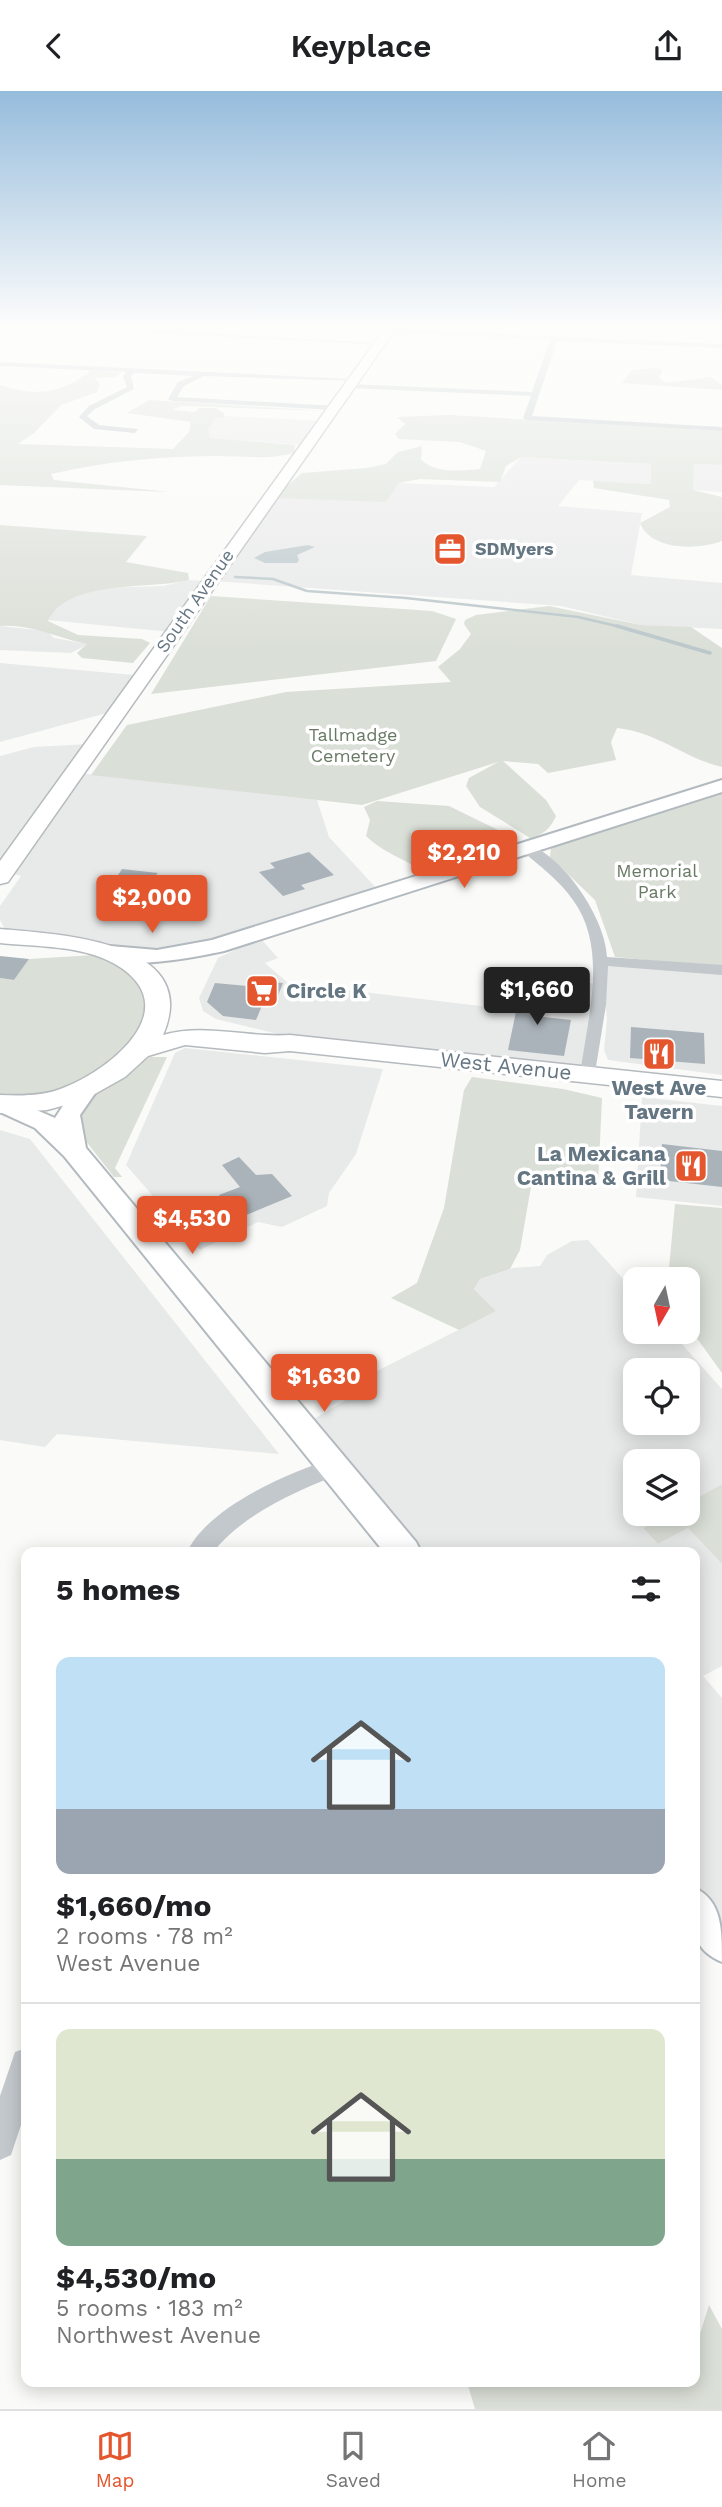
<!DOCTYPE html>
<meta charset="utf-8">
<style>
:root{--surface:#fff;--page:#f2f2f2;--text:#202124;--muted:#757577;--line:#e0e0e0;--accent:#e4572e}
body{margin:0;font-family:"Work Sans",sans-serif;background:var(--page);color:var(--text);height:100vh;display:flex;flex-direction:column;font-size:26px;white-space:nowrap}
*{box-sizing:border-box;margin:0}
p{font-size:23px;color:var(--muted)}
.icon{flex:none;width:38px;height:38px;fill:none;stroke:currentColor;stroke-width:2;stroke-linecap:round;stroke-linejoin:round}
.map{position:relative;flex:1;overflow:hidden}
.panel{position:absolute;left:21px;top:1456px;width:679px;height:840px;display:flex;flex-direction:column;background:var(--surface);border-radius:14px;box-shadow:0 4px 18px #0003}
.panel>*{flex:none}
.needle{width:46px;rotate:189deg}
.buttons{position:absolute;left:623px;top:1176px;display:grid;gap:14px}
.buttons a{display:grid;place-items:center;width:77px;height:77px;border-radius:14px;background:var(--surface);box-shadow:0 4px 18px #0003;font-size:35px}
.price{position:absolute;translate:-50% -60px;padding:0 16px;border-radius:7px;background:var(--accent);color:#fff;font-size:23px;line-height:46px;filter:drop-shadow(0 2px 4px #0008)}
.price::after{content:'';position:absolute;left:50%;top:42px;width:21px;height:16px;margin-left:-10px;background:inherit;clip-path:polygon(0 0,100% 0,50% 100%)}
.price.on{background:#222;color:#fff}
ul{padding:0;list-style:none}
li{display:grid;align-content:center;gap:14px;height:371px;padding:0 35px}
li+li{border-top:2px solid var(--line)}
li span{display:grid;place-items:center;height:217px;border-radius:14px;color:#555}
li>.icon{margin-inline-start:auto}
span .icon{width:126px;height:126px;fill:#fffc;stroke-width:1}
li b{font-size:30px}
h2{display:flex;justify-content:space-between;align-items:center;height:84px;padding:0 35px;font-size:30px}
header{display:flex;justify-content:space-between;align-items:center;height:91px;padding:0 35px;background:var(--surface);font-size:32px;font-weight:600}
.dock{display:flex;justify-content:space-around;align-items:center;height:98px;border-top:2px solid var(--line);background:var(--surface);font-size:19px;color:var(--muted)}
.dock a{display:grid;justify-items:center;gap:4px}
.dock .on{color:var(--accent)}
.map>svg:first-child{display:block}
</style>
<header><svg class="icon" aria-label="back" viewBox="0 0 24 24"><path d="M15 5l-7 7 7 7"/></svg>Keyplace<svg class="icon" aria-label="share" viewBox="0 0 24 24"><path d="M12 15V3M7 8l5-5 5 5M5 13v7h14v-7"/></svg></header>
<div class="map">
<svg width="722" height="2318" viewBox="0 0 722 2318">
<rect width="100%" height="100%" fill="#fafaf8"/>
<path fill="#e8e9e9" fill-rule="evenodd" d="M 225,325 L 321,330 L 303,354 L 210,347 L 208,338 L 217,327 Z
M 521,366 L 651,373 L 651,393 L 579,389 L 558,415 L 642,422 L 631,484 L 722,492 L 722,538 L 641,534 L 561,515 L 214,490 L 273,407 L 341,408 L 399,392 L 494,396 Z
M 694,373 L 722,374 L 722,401 L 693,399 Z
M 189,489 L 207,490 L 171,541 L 48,529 L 53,519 L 66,509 L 101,497 L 163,495 Z
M 0,535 L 47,540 L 54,547 L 88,553 L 71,562 L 0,559 Z
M 0,572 L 134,584 L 107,622 L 0,651 Z
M 88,653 L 0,774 L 0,665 L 34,656 Z
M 78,682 L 317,709 L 329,746 L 379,800 L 190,860 L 114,860 L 5,838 L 0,829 L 0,815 L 21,785 L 10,782 Z
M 260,847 L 278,867 L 265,872 L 288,892 L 497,917 L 516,884 L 598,893 L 588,984 L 331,956 L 216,928 L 203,920 L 199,907 L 218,867 Z
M 602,870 L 722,879 L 722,984 L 608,969 L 604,959 L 607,928 Z
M 185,957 L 383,978 L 356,1063 L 329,1102 L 327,1115 L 282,1136 L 258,1131 L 200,1159 L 126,1074 L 175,962 Z
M 642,1006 L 722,1015 L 722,1115 L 636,1106 Z
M 0,1039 L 30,1048 L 279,1363 L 57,1343 L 45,1356 L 0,1349 Z
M 588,1149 L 635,1201 L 635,1241 L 671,1241 L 722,1298 L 722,1393 L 688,1412 L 688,1370 L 635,1370 L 635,1423 L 668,1423 L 643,1437 L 658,1453 L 688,1437 L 722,1473 L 722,1575 L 703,1585 L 722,1607 L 722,1835 L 695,1802 L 695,1461 L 413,1461 L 307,1332 L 361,1300 L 355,1291 L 496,1220 L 474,1198 L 480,1188 L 513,1177 L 540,1175 L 547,1164 L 572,1150 ZM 635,1279 L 688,1279 L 688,1332 L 635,1332 Z"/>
<path fill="#dadfd7" d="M 653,277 L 663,278 L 659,287 L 666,292 L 711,286 L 722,294 L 722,299 L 622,292 L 632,279 Z
M 91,279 L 121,282 L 115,286 L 95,287 L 100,293 L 97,301 L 61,314 L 34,342 L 18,353 L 173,358 L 189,341 L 191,331 L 127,322 L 149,309 L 324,320 L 181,315 L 172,319 L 195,321 L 199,317 L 215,317 L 224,322 L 224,327 L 217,327 L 208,338 L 210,347 L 295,354 L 294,362 C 268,369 246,365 219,365 C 161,365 107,370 51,383 L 54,389 L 169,401 L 0,394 L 0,294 C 36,306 62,303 91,279 Z
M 449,324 L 722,340 L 722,374 L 694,373 L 693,399 L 722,406 L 722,450 C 699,459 651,460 640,432 L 670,416 L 669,409 L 594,397 L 593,390 L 651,393 L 651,373 L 521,366 L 506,375 L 500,391 L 420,388 L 399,392 L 386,411 L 273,407 L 302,382 L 367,377 L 386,373 L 398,361 L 422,355 L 421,368 C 435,384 462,379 480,378 L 486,360 L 460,351 L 399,348 L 395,343 L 405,333 L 397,326 Z
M 0,434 L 147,445 L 126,471 L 188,482 L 189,489 C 149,499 67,488 48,530 L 78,544 L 142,548 L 150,552 L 133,572 L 82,567 L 77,562 L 87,553 C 57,547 32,533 0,535 Z
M 211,505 L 432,520 L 456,528 L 436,570 L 151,603 Z
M 549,515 L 641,534 L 691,536 L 722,557 L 722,676 C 683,667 658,641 617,637 L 611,651 L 616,669 L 548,682 L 538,673 L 503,670 L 546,709 L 556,725 C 551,737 543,744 530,747 L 480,716 L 466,695 L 469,687 L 498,671 L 362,714 L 91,684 L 127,634 L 286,601 L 451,591 L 438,576 L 460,558 L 471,543 L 464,533 L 465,529 L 476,524 Z
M 722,700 L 722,876 L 615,866 L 595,809 L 550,766 L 551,757 Z
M 377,710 L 449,715 L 498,739 L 512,751 L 499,752 L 476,765 L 423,781 C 404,767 383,762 366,745 L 370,729 L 364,716 Z
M 95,864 L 124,877 L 145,896 C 146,908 149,921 144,933 C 124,978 47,1011 0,1006 L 0,887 L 14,889 L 29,868 Z
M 150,966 L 167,966 L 115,1077 L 122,1086 L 114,1086 L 78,1040 L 73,1025 L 85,1007 Z
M 472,986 L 563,998 L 602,1007 L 598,1093 L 533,1084 L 520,1159 L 510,1178 L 480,1188 L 474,1198 L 496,1220 L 459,1239 L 391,1207 L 417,1192 L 444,1117 L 464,999 Z
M 675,1113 L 722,1117 L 722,1282 L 688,1235 L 688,1188 L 668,1188 Z
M 722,1393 L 722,1473 L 688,1437 L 658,1453 L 643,1437 L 668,1423 L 688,1423 L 688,1412 Z
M 709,2214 L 722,2238 L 722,2318 L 475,2318 L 467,2291 L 695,2291 L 695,2244 L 700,2243 Z"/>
<path fill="#bbc7cb" d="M 308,454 L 315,456 L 297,464 L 299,469 L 297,472 L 265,472 L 254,467 L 265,461 Z"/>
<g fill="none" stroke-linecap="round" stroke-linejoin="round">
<path stroke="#bbc7cb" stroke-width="2.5" d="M 235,486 L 273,488 L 307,500 L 406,507 L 578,526 L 625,537"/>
<path stroke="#bbc7cb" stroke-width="3.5" d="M 617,535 L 710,562"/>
</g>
<path fill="#aab3b9" d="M 309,761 L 334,784 L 301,794 L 305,798 L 283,805 L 259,781 L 275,777 L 270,772 Z
M 122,778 L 158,782 L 156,784 L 205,789 L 191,815 L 185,814 L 176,820 L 154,818 L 160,800 L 111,795 Z
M 0,865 L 29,868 L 14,889 L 0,887 Z
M 249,889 L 283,892 L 275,912 L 264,910 L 256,929 L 223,925 L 207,911 L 215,892 L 247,895 Z
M 522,892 L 540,894 L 534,925 L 571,929 L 564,965 L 508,959 Z
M 631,936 L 704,942 L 705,973 L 630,967 Z
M 662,1053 L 722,1060 L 722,1096 L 660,1089 Z
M 239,1066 L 256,1084 L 272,1083 L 292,1105 L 239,1127 L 219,1104 L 240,1096 L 222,1074 Z"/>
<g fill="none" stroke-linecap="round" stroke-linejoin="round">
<defs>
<path id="secondary" d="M 722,689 L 722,701 L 224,860 C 201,865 113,883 99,862 L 110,855 L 157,859 L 212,849 Z
M 86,990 L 95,993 L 98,998 L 80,1024 L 86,1057 L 416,1451 L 421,1461 L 384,1461 L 64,1065 L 35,1037 L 0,1021 L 0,1006 L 4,1005 L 55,1027 L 77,993 Z
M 695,1797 C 722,1810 722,1838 722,1871 C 686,1856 695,1830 695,1797 Z"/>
<path id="primary" d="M 386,236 L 397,236 L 8,791 L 0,793 L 0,770 Z
M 0,838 C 57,843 204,849 163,944 C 204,932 248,947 290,944 L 722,990 L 722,1006 L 290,960 L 265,962 L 185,954 L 148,965 L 125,986 L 84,1009 L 47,1019 L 0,1022 L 0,1004 C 21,1005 44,1005 63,997 C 112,978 188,916 115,873 C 81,854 38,856 0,852 Z"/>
</defs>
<use href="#secondary" stroke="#b3babf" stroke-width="4"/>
<use href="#primary" stroke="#b5babe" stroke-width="3"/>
<path fill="#c3c8cc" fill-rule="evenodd" d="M 38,236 L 94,236 L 384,252 L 381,254 Z
M 389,238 L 722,253 L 722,257 L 557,250 L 532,325 L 722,336 L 722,340 L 527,329 L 523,327 L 531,305 L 347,297 L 350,293 L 532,301 L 550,249 L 387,241 Z
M 0,271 L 353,288 L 357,290 L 204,285 L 184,295 L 177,306 L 337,315 L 334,319 L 172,310 L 168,308 L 178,291 L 194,285 L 134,282 L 131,285 L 134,298 L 95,318 L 87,325 L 99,334 L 138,338 L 135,342 L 94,338 L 79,326 L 89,315 L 127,296 L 123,285 L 126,281 L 0,275 Z
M 527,753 C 563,764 606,828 607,866 L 722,874 L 722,884 L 608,875 L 606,914 L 594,988 L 588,989 L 580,984 C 587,929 609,858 573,809 C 559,789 540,775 522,760 L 520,757 Z
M 334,1367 L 342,1370 L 345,1376 L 342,1382 C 295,1401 246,1421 213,1461 L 187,1461 C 209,1415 288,1382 334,1367 Z
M 26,1957 L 26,2019 L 11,2064 L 0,2069 L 0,2005 L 15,1961 Z"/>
<use href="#secondary" fill="#fff" fill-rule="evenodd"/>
<use href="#primary" fill="#fff" fill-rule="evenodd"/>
</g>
<linearGradient id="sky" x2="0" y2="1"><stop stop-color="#96bcdc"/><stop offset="0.42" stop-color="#fdfdfc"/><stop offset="1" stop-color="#fdfdfc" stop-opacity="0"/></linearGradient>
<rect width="722" height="561" fill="url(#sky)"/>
<defs>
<symbol id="office-square" viewBox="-11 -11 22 22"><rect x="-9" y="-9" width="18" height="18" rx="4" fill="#e4572e" stroke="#fff"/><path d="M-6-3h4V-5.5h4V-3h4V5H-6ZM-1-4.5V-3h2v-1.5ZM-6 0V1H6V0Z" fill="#fff"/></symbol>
<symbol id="supermarket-square" viewBox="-11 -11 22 22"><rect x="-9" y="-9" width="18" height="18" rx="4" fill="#e4572e" stroke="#fff"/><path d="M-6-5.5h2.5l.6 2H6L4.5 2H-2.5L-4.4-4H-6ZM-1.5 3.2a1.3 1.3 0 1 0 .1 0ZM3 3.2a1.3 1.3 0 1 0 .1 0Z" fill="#fff"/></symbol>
<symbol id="restaurant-square" viewBox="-11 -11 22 22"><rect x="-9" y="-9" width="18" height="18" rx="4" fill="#e4572e" stroke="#fff"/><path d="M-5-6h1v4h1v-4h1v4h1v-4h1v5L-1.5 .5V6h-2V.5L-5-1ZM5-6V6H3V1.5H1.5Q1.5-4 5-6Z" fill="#fff"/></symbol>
</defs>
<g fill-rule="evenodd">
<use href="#office-square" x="431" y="439" width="38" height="38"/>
<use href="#supermarket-square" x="243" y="881" width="38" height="38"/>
<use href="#restaurant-square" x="640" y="944" width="38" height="38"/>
<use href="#restaurant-square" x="672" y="1056" width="38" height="38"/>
</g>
<g text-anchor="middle" stroke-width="7" stroke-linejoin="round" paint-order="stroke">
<g font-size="18" font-weight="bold" fill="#657683" stroke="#fff" text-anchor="start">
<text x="475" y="464">SDMyers</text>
</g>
<g font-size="18" fill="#657683" stroke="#fff">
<text transform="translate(195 510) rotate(-55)" y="6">South Avenue</text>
</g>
<g font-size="18" fill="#687a64" stroke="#fff">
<text x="353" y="650">Tallmadge<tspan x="353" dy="21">Cemetery</tspan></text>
<text x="657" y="786">Memorial<tspan x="657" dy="21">Park</tspan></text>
</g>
<g font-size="21" font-weight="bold" fill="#657683" stroke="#fff" text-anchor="start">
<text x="286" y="907">Circle K</text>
<text x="659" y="1004" text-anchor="middle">West Ave<tspan x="659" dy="24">Tavern</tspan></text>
<text x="666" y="1070" text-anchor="end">La Mexicana<tspan x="666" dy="24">Cantina &amp; Grill</tspan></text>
</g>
<g font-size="21" fill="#657683" stroke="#fff">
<text transform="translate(506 975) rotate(6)" y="7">West Avenue</text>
</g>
</g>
</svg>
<div class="buttons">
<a><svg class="needle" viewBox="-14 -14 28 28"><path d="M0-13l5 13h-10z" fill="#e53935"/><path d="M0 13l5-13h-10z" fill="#757577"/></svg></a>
<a><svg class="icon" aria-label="locate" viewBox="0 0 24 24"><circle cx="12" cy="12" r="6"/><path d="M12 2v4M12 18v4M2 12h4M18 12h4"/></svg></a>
<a><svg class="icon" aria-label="layers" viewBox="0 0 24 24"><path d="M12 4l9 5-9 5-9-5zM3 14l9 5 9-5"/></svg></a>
</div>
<b class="price" style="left:464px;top:799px">$2,210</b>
<b class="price" style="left:152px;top:844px">$2,000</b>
<b class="price on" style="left:537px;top:936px">$1,660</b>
<b class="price" style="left:192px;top:1165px">$4,530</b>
<b class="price" style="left:324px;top:1323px">$1,630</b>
<section class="panel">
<h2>5 homes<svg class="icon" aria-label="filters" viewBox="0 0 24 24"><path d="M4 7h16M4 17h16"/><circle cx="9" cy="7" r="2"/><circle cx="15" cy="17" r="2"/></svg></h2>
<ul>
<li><span style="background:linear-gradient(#bfe0f5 70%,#9aa5b1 0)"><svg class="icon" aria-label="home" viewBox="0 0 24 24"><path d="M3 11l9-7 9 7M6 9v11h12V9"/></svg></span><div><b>$1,660/mo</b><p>2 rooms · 78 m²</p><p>West Avenue</p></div></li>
<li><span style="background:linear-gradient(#dfe7d0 60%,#7fa58c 0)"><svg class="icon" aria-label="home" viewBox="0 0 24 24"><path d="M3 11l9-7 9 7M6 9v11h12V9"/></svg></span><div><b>$4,530/mo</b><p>5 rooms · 183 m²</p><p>Northwest Avenue</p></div></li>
</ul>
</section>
</div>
<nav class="dock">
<a class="on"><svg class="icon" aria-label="map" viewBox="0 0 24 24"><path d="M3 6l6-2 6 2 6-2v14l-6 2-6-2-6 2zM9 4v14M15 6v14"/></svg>Map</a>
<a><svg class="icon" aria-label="saved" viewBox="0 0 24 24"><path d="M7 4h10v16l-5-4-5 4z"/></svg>Saved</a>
<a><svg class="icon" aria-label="home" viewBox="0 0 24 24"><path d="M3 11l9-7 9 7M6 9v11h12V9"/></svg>Home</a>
</nav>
